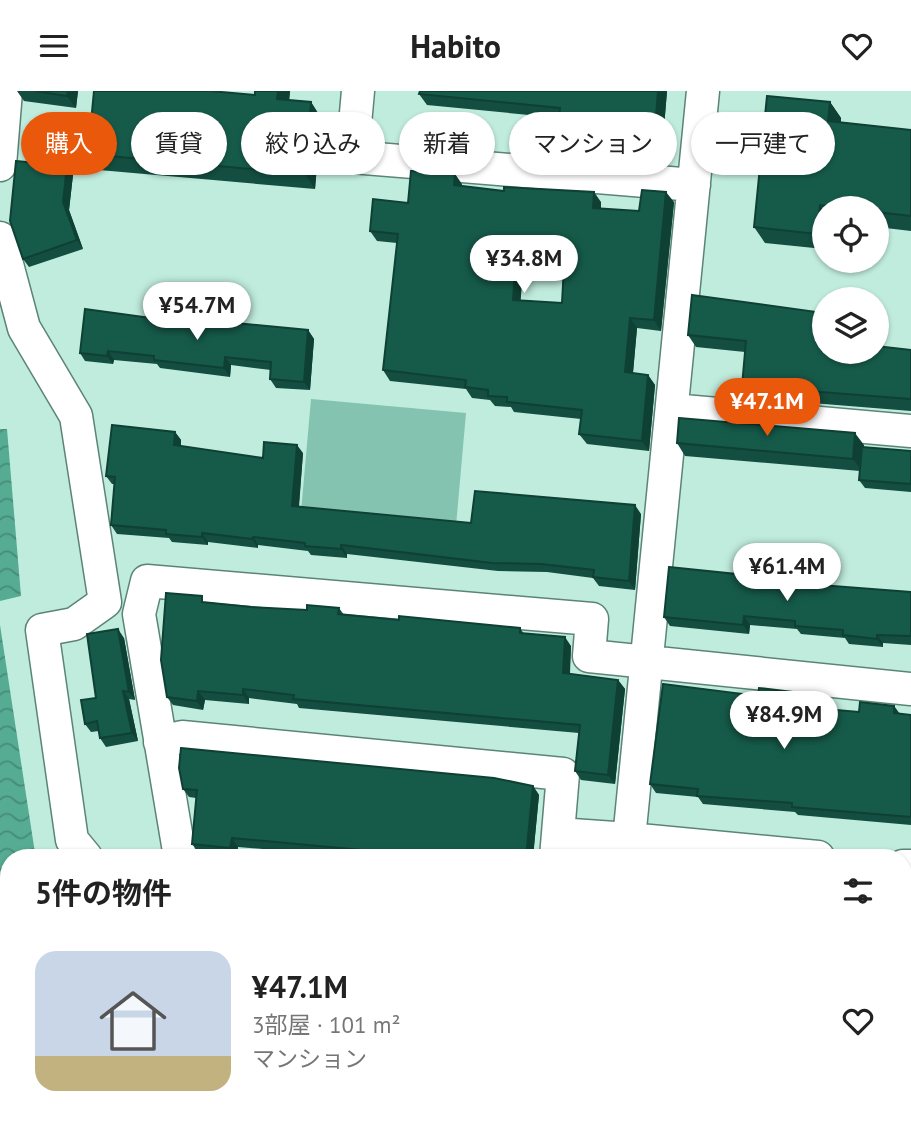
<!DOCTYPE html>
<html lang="ja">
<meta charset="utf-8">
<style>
:root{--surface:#fff;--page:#f6f6f6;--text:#222;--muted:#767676;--line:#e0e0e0;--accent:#ea580c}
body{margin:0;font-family:"PT Sans","Noto Sans JP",sans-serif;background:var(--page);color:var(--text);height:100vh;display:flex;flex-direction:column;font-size:26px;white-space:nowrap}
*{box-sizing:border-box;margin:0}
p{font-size:23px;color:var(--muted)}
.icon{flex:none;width:38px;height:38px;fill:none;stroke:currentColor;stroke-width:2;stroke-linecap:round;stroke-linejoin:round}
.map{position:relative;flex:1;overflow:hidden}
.drawer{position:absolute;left:0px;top:758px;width:912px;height:275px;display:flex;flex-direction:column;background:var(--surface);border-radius:28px 28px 0 0;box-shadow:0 2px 5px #0004}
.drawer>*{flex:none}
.banner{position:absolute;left:21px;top:21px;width:870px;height:63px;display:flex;gap:14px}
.tools{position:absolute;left:812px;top:105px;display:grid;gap:14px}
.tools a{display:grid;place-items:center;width:77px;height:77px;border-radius:50%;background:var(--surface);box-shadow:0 2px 5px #0004;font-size:35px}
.price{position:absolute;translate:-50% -60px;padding:0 16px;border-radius:24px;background:#fff;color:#222;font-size:23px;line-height:46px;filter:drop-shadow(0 2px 4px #0008)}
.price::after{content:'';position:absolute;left:50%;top:42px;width:21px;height:16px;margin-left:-10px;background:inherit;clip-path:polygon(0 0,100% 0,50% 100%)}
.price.current{background:var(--accent);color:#fff}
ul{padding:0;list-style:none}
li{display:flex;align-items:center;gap:21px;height:175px;padding:0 35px}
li+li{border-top:2px solid var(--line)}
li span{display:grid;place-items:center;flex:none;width:196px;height:140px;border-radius:21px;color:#555}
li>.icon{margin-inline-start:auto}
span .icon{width:84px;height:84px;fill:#fffc;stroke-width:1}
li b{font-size:30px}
h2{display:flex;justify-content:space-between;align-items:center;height:84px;padding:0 35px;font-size:30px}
.chip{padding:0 24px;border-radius:32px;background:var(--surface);box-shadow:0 2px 5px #0004;font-size:24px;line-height:63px}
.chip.current{background:var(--accent);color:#fff}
header{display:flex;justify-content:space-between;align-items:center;height:91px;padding:0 35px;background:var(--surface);font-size:32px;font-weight:700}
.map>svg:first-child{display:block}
</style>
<header><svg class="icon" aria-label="menu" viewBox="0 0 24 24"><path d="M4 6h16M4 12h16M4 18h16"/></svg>Habito<svg class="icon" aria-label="heart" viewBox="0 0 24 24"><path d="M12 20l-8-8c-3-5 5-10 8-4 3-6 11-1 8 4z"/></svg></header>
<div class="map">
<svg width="911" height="1031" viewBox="0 0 911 1031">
<defs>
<pattern id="water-waves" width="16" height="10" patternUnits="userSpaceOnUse" patternTransform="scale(1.75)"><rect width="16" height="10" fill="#56ab93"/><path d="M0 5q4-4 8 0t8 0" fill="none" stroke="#478c78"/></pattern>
</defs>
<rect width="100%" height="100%" fill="#c0ecdd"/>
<path fill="#83c3af" d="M 311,308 L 466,322 L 456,435 L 301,421 Z"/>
<path fill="url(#water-waves)" d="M 0,338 L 7,338 L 21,505 L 0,510 Z
M 0,534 L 35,762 L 40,766 L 9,766 L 9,1024 L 903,1024 L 903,924 L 911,925 L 911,1031 L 0,1031 Z"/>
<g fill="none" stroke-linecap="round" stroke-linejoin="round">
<defs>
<path id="minor" d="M 358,0 L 352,66 L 694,94
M 703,0 L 629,748 L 818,766
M 0,74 L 6,0
M 0,147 L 24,237 L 76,325 L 105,511 L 74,533 L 42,539 L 72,749 L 86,766
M 672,319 L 911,340
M 160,651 L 182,646 L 563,683 L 556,766
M 558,743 L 629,748
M 180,766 L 139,523 L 147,490 L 592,528 L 589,565 L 911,598
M 903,775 L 911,775
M 903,904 L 911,905"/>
</defs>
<use href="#minor" stroke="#5b8477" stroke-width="35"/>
<use href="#minor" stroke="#fff" stroke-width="32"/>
</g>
<path fill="#134e40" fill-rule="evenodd" d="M 17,0 L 78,0 L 76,17 L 24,10 Z
M 290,0 L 289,9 L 311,11 L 321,27 L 315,98 L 99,79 L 88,63 L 255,4 Z
M 667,0 L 661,73 L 628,70 L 620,59 L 622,42 L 567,37 L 560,27 L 427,14 L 419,3 Z
M 830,11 L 841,27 L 841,31 L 911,39 L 911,140 L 877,136 L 877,117 L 824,117 L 824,158 L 765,152 L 754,136 Z
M 67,75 L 73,84 L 69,119 L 83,158 L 29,176 L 23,168 Z
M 455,83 L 462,95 L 601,111 L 601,118 L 639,120 L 674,111 L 661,240 L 637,237 L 633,282 L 648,284 L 655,294 L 649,360 L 587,353 L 579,343 L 581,328 L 514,321 L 511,316 L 495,315 L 490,309 L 472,307 L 466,298 L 390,290 L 383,279 L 397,152 L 377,150 L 370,140 L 408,112 ZM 524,162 L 565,166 L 562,212 L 520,209 Z
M 158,228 L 308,239 L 314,248 L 310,299 L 276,297 L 270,288 L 271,279 L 231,274 L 230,286 L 160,277 L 157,273 L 114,269 L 113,273 L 85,270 L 80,262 Z
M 877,230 L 884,241 L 883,256 L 911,259 L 911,320 L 750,307 L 742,295 L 745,261 L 696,256 L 688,244 L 877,261 Z
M 175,341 L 181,349 L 181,355 L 263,367 L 303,362 L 299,416 L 471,432 L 641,423 L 635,499 L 599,495 L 593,487 L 547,481 L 498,480 L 347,463 L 347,467 L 311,464 L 308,460 L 258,454 L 258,457 L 208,451 L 208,454 L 172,451 L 169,447 L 117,443 L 111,434 L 115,393 L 112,393 L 106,385 Z
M 677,352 L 864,354 L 864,356 L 911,360 L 911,401 L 865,397 L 859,389 L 860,380 L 685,365 Z
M 797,493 L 911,501 L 911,554 L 883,552 L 883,556 L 849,553 L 845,547 L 801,543 L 797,538 L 750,534 L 749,543 L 670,535 L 664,526 Z
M 207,512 L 251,516 L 307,519 L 339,517 L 344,524 L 399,529 L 520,537 L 524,543 L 571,555 L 570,583 L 618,589 L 625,598 L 615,693 L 581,689 L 575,680 L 579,642 L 299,617 L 297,613 L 249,607 L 249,613 L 205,609 L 203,619 L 173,614 L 167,606 Z
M 124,547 L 135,609 L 129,608 L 138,650 L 106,656 L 100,647 L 99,640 L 91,641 L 85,633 L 96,607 Z
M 792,601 L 798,609 L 797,616 L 859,621 L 894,615 L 900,623 L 911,624 L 911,734 L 798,724 L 795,721 L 703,713 L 698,706 L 656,702 L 650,693 L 758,605 Z
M 533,695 L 539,704 L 533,766 L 358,766 L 238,756 L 236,766 L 198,761 L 192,753 L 196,707 L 189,706 L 183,698 Z
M 903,787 L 911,788 L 911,837 L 903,837 Z"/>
<path fill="#0f4034" d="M 68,0 L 78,0 L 76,17 L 67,5 Z
M 278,0 L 290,0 L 288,24 L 277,8 Z
M 658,0 L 667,0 L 661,73 L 653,62 Z
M 311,11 L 321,27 L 315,98 L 305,83 Z
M 830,11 L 841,27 L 839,46 L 828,30 Z
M 67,75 L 73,84 L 69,119 L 83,158 L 77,149 L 63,111 Z
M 455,83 L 462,93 L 461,104 L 454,94 Z
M 594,101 L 601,111 L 600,127 L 593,117 Z
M 666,101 L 674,111 L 661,240 L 654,229 Z
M 820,114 L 824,121 L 824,153 L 817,143 Z
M 517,152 L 524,162 L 520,219 L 513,209 Z
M 630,227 L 637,237 L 632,292 L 625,281 Z
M 877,230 L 884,241 L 882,267 L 877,260 Z
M 308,239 L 314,248 L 310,299 L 304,291 Z
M 108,260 L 114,269 L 113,273 L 107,265 Z
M 225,266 L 231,274 L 230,286 L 224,277 Z
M 648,284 L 655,294 L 649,360 L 642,350 Z
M 175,341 L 181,349 L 180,362 L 174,354 Z
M 855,342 L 864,354 L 862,380 L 853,368 Z
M 297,354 L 303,362 L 298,424 L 292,415 Z
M 635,414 L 641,423 L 635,499 L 629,490 Z
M 202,442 L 208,451 L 208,454 L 202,446 Z
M 253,446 L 258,454 L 258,457 L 252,448 Z
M 341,454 L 347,463 L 347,467 L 341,458 Z
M 744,525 L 750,534 L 749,543 L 743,534 Z
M 118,538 L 124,547 L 135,609 L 129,601 Z
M 877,544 L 883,552 L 883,556 L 877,548 Z
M 565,546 L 571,555 L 569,591 L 563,582 Z
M 618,589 L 625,598 L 615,693 L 608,684 Z
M 243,598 L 249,607 L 249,613 L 243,604 Z
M 123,600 L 129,608 L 138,650 L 132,642 Z
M 198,600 L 205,609 L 203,619 L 197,610 Z
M 792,601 L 798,609 L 797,624 L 791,615 Z
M 894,615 L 900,624 L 894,622 Z
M 533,695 L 539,704 L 533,766 L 526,766 Z
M 232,747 L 238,756 L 236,766 L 230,757 Z"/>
<path fill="#165b4a" stroke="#0f4034" stroke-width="2" fill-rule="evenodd" d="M 35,0 L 68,0 L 67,5 Z
M 94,0 L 210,0 L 255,4 L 255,0 L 278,0 L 277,8 L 311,11 L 305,83 L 88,63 Z
M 420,0 L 658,0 L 653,62 L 620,59 L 623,32 L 559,26 L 560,17 L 419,3 Z
M 767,5 L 830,11 L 828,30 L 911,39 L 911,125 L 877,121 L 877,117 L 845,117 L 820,114 L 817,143 L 754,136 Z
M 16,70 L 67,75 L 63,111 L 77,149 L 23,168 L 10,130 Z
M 411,80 L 455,83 L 454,94 L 504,100 L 504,96 L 594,101 L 593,117 L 639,120 L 642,99 L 666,101 L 654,229 L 630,227 L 625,281 L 648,284 L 642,350 L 579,343 L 582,319 L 507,311 L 507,306 L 488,305 L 488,299 L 465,296 L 466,289 L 383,279 L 398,143 L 370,140 L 373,108 L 408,112 ZM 517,152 L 565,156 L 562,212 L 513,209 Z
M 692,204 L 824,222 L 824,261 L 877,261 L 877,255 L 911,259 L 911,308 L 742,295 L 746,250 L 688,244 Z
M 85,218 L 158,228 L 194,228 L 308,239 L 304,291 L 270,288 L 271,271 L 225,266 L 224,277 L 154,269 L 154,265 L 108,260 L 107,265 L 80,262 Z
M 679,327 L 855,342 L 853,368 L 677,352 Z
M 112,334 L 175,341 L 174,354 L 263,367 L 264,351 L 297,354 L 292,415 L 471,432 L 475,400 L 635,414 L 629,490 L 593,486 L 594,479 L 541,473 L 492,472 L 341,454 L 341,458 L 305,455 L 305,452 L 253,446 L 252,448 L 202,442 L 202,446 L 166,443 L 166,439 L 111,434 L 115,386 L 106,385 Z
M 862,356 L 911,360 L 911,393 L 859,389 Z
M 669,476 L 794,489 L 794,492 L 911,501 L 911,545 L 877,544 L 877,548 L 843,544 L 843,539 L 795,535 L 795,530 L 744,525 L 743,534 L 664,526 Z
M 166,502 L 202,505 L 202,511 L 251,516 L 307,519 L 307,514 L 339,517 L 338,523 L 399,529 L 399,525 L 520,537 L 520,542 L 565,546 L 563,582 L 618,589 L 608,684 L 575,680 L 580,634 L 293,608 L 294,604 L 243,598 L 243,604 L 198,600 L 197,610 L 167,606 L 161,569 Z
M 118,538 L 129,601 L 123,600 L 132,642 L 100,647 L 97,630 L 85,633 L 81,609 L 96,607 L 87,543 Z
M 663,593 L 758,605 L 759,597 L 792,601 L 791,615 L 859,621 L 860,611 L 894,615 L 894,622 L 911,624 L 911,726 L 792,716 L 792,712 L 697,705 L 698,698 L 650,693 Z
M 181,657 L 494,687 L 533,695 L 526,766 L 438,766 L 232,747 L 230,757 L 192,753 L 197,699 L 183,698 L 179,677 Z
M 649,762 L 688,766 L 648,766 Z
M 903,787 L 911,788 L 911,829 L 903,829 Z"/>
</svg>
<div class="tools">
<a><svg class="icon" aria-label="locate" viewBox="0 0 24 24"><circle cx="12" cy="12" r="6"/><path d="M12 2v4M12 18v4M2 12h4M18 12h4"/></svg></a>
<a><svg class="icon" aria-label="layers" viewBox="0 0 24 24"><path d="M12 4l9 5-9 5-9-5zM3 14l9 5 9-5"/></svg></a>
</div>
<b class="price" style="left:524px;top:204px">¥34.8M</b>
<b class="price" style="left:197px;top:251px">¥54.7M</b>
<b class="price current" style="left:767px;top:347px">¥47.1M</b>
<b class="price" style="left:787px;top:512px">¥61.4M</b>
<b class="price" style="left:784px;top:660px">¥84.9M</b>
<div class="banner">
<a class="chip current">購入</a>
<a class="chip">賃貸</a>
<a class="chip">絞り込み</a>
<a class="chip">新着</a>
<a class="chip">マンション</a>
<a class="chip">一戸建て</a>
</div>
<section class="drawer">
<h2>5件の物件<svg class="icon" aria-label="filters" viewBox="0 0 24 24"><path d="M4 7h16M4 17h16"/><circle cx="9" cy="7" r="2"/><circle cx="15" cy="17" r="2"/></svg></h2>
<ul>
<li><span style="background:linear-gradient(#c9d6e8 75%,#c2b280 0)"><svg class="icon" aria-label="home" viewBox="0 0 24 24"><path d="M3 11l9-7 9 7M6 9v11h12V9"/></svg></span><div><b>¥47.1M</b><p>3部屋 · 101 m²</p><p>マンション</p></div><svg class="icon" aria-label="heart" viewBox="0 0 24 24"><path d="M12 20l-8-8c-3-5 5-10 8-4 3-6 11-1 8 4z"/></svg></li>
</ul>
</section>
</div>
